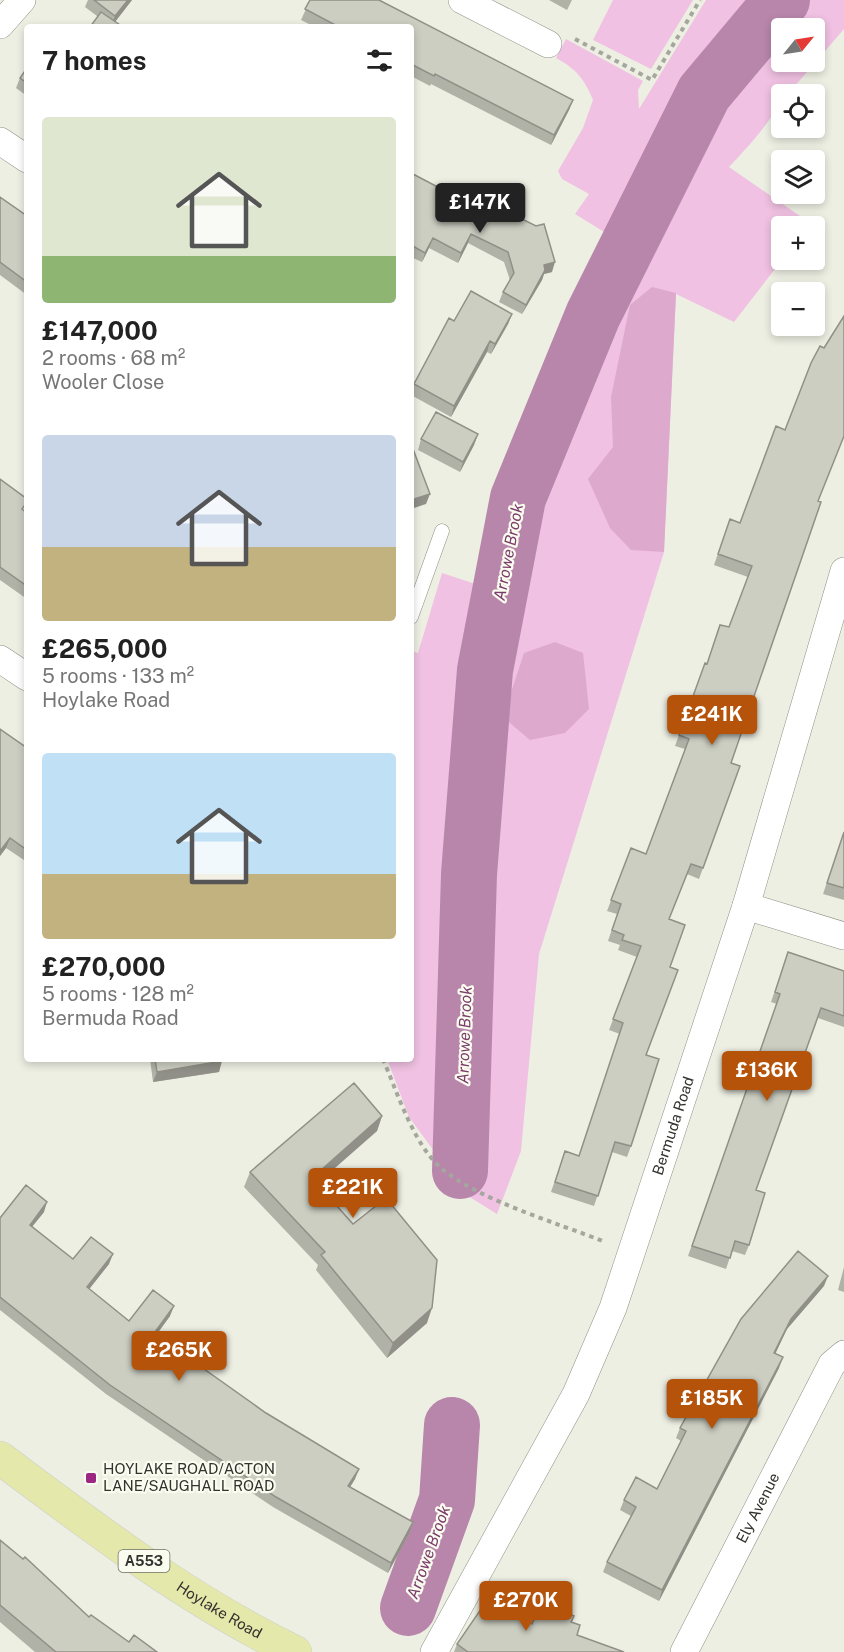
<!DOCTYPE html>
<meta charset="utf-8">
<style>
:root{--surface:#fff;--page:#f6f6f6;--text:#222;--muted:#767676;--accent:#b45309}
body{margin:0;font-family:"Public Sans",sans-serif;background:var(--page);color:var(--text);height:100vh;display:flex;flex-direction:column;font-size:22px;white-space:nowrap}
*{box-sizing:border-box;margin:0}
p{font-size:20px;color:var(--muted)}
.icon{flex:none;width:33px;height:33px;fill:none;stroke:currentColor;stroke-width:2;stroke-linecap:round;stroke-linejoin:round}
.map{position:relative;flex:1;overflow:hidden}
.drawer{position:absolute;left:24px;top:24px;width:390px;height:1038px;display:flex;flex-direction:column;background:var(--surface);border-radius:6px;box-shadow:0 3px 9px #0003}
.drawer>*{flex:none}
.needle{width:39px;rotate:60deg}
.buttons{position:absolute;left:771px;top:18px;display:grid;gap:12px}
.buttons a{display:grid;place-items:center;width:54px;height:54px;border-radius:6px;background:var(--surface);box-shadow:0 3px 9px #0003;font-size:30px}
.price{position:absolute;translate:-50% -51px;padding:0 14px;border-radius:6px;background:var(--accent);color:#fff;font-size:20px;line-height:39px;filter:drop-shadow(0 2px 3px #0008)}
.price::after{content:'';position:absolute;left:50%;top:36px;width:18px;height:14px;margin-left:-9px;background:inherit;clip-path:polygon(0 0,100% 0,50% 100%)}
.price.active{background:#222;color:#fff}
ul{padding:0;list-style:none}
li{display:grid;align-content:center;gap:12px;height:318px;padding:0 18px}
li span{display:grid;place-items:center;height:186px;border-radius:6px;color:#555}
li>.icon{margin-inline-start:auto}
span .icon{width:108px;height:108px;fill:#fffc;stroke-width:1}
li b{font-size:26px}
h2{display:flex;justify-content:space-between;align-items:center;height:72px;padding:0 18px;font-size:26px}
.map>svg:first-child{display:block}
</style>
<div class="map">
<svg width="844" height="1652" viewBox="0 0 844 1652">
<rect width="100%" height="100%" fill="#edefe3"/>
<path fill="#f0c1e2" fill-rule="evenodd" d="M 613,0 L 693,0 L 651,69 L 593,40 Z
M 706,0 L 844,0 L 844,29 L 788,94 L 782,94 C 781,112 742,153 729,167 L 810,223 L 808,226 L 782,226 L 782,260 L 734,322 L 676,294 L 664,552 L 539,954 L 521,1151 L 497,1214 L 460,1191 L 460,1171 L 448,1170 L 409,1117 L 387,1059 L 411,1059 L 411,651 L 418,653 L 442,573 L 500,592 L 511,532 L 496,525 L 516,446 L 541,376 L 609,235 L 575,214 L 589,194 L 562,179 L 558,171 L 583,128 L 593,100 C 584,78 576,69 556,58 L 566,39 L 643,81 L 638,90 L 639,109 ZM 782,28 L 814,28 L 814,62 L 782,62 Z"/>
<path fill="#dda9cd" d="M 652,287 L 676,293 L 664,552 L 631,550 L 610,528 L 588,479 L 613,447 L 611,397 L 630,305 Z
M 555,642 L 583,653 L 589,709 L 565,733 L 530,740 L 503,717 L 524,653 Z"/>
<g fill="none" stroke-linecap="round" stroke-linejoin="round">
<path stroke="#b886aa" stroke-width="56" d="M 460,1171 L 469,874 L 485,670 L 518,498 L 593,315 L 704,93 L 782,0
M 408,1608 L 447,1500 L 452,1425"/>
<defs>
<path id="lane" d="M 411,617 L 442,531"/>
<g id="street">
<path d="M 462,0 L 548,44"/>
<path d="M 0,25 L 22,0"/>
<path d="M 0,141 L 27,159"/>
<path d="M 0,659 L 27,677"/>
<path d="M 746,906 L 844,936"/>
<path id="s1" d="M 434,1652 L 576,1394 L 613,1308 L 746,906 L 844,571"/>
<path id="s2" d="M 684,1652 L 832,1364 L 844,1354"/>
</g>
<g id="primary">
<path id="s3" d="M 0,1458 C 94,1528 189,1601 295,1652"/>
</g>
</defs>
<use href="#lane" stroke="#909186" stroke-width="15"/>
<use href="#street" stroke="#909186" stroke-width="28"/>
<use href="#primary" stroke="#cececd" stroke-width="34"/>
<path stroke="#a5a69d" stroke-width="4" stroke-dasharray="4.5 4.5" stroke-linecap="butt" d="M 575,39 L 652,80 L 700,0
M 383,1059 C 397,1092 414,1145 441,1168 C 478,1200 558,1223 605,1242"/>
<use href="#lane" stroke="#fff" stroke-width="14"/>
<use href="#street" stroke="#fff" stroke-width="27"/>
<use href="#primary" stroke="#e4e8aa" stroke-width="33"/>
</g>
<path fill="#b0b1a7" d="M 88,0 L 132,0 L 115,22 L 97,16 L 85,7 Z
M 310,0 L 379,0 L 573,100 L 569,110 L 551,145 L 431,84 L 430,86 L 411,76 L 411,27 L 315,27 L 301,20 Z
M 549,0 L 572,0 L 567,10 Z
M 27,68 L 27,96 L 16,88 L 20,78 Z
M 411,173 L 552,272 L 544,274 L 542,280 L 522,314 L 499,302 L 503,292 L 510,280 L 504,262 L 468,243 L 458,263 L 429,248 L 422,262 L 411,257 Z
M 0,197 L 27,216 L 27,295 L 0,275 Z
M 512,314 L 508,324 L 491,354 L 487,352 L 451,417 L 411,395 L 411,391 L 414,384 L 454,321 Z
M 478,434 L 474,445 L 460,472 L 418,450 L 421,439 Z
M 0,479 L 24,511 L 27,513 L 27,599 L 0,580 Z
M 818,501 L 731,763 L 740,766 L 699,879 L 687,874 L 669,919 L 670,967 L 646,1055 L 631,1146 L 627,1157 L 612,1152 L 594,1206 L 551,1192 L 565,1151 L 579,1156 L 620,1034 L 609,1030 L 637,957 L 618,950 L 620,945 L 608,941 L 617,914 L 607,911 L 631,848 L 646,854 L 685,749 L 675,746 L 705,663 L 707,664 L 729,627 L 748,577 L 714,565 L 730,519 L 740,523 Z
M 0,729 L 27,748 L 27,862 L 6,848 L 0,856 Z
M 844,831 L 844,900 L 823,894 Z
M 788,952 L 844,971 L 844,1027 L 818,1018 L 756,1190 L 749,1245 L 745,1255 L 732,1251 L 726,1269 L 688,1256 L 777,1004 L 771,1002 Z
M 150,1059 L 222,1059 L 219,1072 L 153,1082 Z
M 382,1116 L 377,1131 L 317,1184 L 427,1323 L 387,1358 L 316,1270 L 318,1265 L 244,1187 L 250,1172 Z
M 44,1212 L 32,1227 L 73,1259 L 109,1264 L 89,1289 L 129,1321 L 170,1316 L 157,1334 L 195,1367 L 355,1479 L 350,1487 L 413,1522 L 410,1532 L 388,1573 L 273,1507 L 106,1394 L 0,1310 L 0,1218 Z
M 844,1267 L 844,1292 L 838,1290 Z
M 824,1286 L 787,1329 L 775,1353 L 779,1368 L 659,1601 L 603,1572 L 607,1562 L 631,1516 L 620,1510 L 624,1500 L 657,1489 L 681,1441 L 676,1438 L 680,1428 Z
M 0,1540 L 89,1617 L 129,1642 L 157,1652 L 35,1652 L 0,1622 Z
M 574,1616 L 572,1623 L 577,1635 L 624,1652 L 454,1652 L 457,1644 L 532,1624 Z"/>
<path fill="#909088" d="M 128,0 L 132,0 L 111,27 L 115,16 Z
M 573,100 L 569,110 L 551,145 L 554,135 Z
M 471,234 L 468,243 L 458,263 L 461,253 Z
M 433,238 L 429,248 L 422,262 L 425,253 Z
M 555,262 L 552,272 L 544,274 L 542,280 L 522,314 L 544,265 Z
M 512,314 L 508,324 L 491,354 L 495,344 Z
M 490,341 L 487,352 L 451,417 L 454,406 Z
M 478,434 L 474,445 L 460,472 L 463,462 Z
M 430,494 L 426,504 L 411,509 L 411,500 Z
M 10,838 L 6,848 L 0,856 L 0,851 Z
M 222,1061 L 219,1072 L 153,1082 L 157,1072 Z
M 382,1116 L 377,1131 L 306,1193 L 312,1178 Z
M 47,1202 L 44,1212 L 26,1234 L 30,1225 Z
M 113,1254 L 109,1264 L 83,1297 L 87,1287 Z
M 828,1276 L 824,1286 L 787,1329 L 771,1363 L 774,1353 L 791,1319 Z
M 174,1306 L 170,1316 L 151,1342 L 155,1332 Z
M 432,1308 L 427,1323 L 387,1358 L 393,1343 Z
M 783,1357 L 779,1368 L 659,1601 L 662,1590 Z
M 359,1469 L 355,1479 L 345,1495 L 348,1486 Z
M 413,1522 L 410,1532 L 388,1573 L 391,1563 Z"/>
<path fill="#cdcec2" stroke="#909088" stroke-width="1.5" d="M 94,0 L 128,0 L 115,16 Z
M 310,0 L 379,0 L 573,100 L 554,135 L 435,74 L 434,76 L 411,64 L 411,27 L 339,27 L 305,9 Z
M 101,12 L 123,27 L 90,27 Z
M 27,68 L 27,83 L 20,78 Z
M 411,173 L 495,217 L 500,208 L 536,226 L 544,224 L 555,262 L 544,265 L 545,270 L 526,305 L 503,292 L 514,273 L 508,252 L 471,234 L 461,253 L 433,238 L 425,253 L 411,245 Z
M 0,197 L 27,216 L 27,282 L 0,262 Z
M 471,291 L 512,314 L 495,344 L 490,341 L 454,406 L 414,384 L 449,318 L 454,321 Z
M 844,316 L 844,436 L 818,501 L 821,502 L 731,763 L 740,766 L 703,868 L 691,864 L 669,919 L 685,925 L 670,967 L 678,970 L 646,1055 L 659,1059 L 631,1146 L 615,1142 L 598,1196 L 555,1182 L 565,1151 L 579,1156 L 623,1023 L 613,1019 L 641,946 L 622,940 L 624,935 L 612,930 L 621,904 L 611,900 L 631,848 L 646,854 L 689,739 L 679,735 L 705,663 L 707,664 L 720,625 L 729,627 L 752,566 L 718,554 L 730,519 L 740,523 L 776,426 L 785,430 L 811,363 L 820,346 L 824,348 Z
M 436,412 L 478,434 L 463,462 L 421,439 Z
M 411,449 L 413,449 L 430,494 L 411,500 Z
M 0,479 L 27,499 L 27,502 L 22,509 L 27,513 L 27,586 L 0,567 Z
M 0,729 L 27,748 L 27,850 L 10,838 L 0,851 Z
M 844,832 L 844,888 L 827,883 Z
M 788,952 L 844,971 L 844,1016 L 821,1008 L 756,1190 L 765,1193 L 749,1245 L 735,1241 L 730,1258 L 692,1246 L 780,994 L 775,992 Z
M 155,1059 L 222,1059 L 222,1061 L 157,1072 Z
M 354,1083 L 382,1116 L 312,1178 L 353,1224 L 386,1198 L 437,1260 L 432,1308 L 393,1343 L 321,1255 L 325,1252 L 250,1172 Z
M 26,1185 L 47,1202 L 30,1225 L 73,1259 L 91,1237 L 113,1254 L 87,1287 L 129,1321 L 153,1290 L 174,1306 L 155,1332 L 195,1367 L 197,1364 L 266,1413 L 359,1469 L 348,1486 L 413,1522 L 391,1563 L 276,1497 L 110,1385 L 0,1297 L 0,1218 Z
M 798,1251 L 828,1276 L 791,1319 L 774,1353 L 783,1357 L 662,1590 L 607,1562 L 636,1507 L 624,1500 L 636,1477 L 657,1489 L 686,1431 L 680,1428 L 741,1319 Z
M 0,1540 L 23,1559 L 25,1557 L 89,1617 L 91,1615 L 129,1642 L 134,1635 L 157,1652 L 56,1652 L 0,1605 Z
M 490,1596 L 532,1624 L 541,1603 L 574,1616 L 571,1622 L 580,1625 L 577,1635 L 624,1652 L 468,1652 L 457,1644 Z"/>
<rect fill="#9b2783" stroke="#fbfcf0" stroke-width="2" x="85" y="1472" width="12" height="12" rx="3"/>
<g text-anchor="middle" stroke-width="4.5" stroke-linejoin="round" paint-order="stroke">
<rect fill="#fbfcf0" stroke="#6e6f68" stroke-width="1.5" x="118.5" y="1550" width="51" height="22" rx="4.5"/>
<g font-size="14" font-weight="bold" fill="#32322e">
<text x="144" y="1566">A553</text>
</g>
<g font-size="15" fill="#32322e" stroke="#fbfcf0">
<text dy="5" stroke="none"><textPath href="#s1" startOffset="580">Bermuda Road</textPath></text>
<text dy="5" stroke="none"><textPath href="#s2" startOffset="162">Ely Avenue</textPath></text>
<text dy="5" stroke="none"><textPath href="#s3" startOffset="267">Hoylake Road</textPath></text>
</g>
<g font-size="15" fill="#32322e" stroke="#fbfcf0" text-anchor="start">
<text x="103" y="1474">HOYLAKE ROAD/ACTON<tspan x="103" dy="17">LANE/SAUGHALL ROAD</tspan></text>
</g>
<g font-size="16" font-style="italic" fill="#7b3c6c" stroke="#fbfcf0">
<text transform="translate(508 552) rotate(-79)" y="6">Arrowe Brook</text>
<text transform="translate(464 1035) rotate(-88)" y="6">Arrowe Brook</text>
<text transform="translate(428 1552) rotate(-70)" y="6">Arrowe Brook</text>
</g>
</g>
</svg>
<div class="buttons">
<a><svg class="needle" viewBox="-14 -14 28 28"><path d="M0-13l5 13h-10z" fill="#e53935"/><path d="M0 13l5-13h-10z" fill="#767676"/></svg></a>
<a><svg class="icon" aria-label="locate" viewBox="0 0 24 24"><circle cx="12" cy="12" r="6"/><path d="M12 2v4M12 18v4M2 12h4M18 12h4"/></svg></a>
<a><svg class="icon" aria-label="layers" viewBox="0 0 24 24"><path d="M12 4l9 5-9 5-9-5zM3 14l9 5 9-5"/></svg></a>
<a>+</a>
<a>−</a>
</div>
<b class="price active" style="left:480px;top:234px">£147K</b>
<b class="price" style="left:712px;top:746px">£241K</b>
<b class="price" style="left:767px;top:1102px">£136K</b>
<b class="price" style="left:353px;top:1219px">£221K</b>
<b class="price" style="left:179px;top:1382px">£265K</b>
<b class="price" style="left:712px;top:1430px">£185K</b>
<b class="price" style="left:526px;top:1632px">£270K</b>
<section class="drawer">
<h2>7 homes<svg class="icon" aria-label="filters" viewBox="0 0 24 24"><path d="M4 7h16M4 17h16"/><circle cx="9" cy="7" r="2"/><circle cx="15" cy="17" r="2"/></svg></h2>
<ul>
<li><span style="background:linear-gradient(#dfe7d0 75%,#8fb573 0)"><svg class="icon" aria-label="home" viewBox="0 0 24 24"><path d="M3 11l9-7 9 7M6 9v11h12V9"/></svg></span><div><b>£147,000</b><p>2 rooms · 68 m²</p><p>Wooler Close</p></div></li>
<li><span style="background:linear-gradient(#c9d6e8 60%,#c2b280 0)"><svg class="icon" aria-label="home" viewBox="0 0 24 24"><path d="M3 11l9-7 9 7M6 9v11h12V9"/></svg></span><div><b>£265,000</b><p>5 rooms · 133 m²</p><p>Hoylake Road</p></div></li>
<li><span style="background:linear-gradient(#bfe0f5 65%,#c2b280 0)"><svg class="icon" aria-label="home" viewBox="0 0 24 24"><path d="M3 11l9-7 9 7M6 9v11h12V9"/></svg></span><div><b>£270,000</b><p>5 rooms · 128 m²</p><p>Bermuda Road</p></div></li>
</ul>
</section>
</div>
